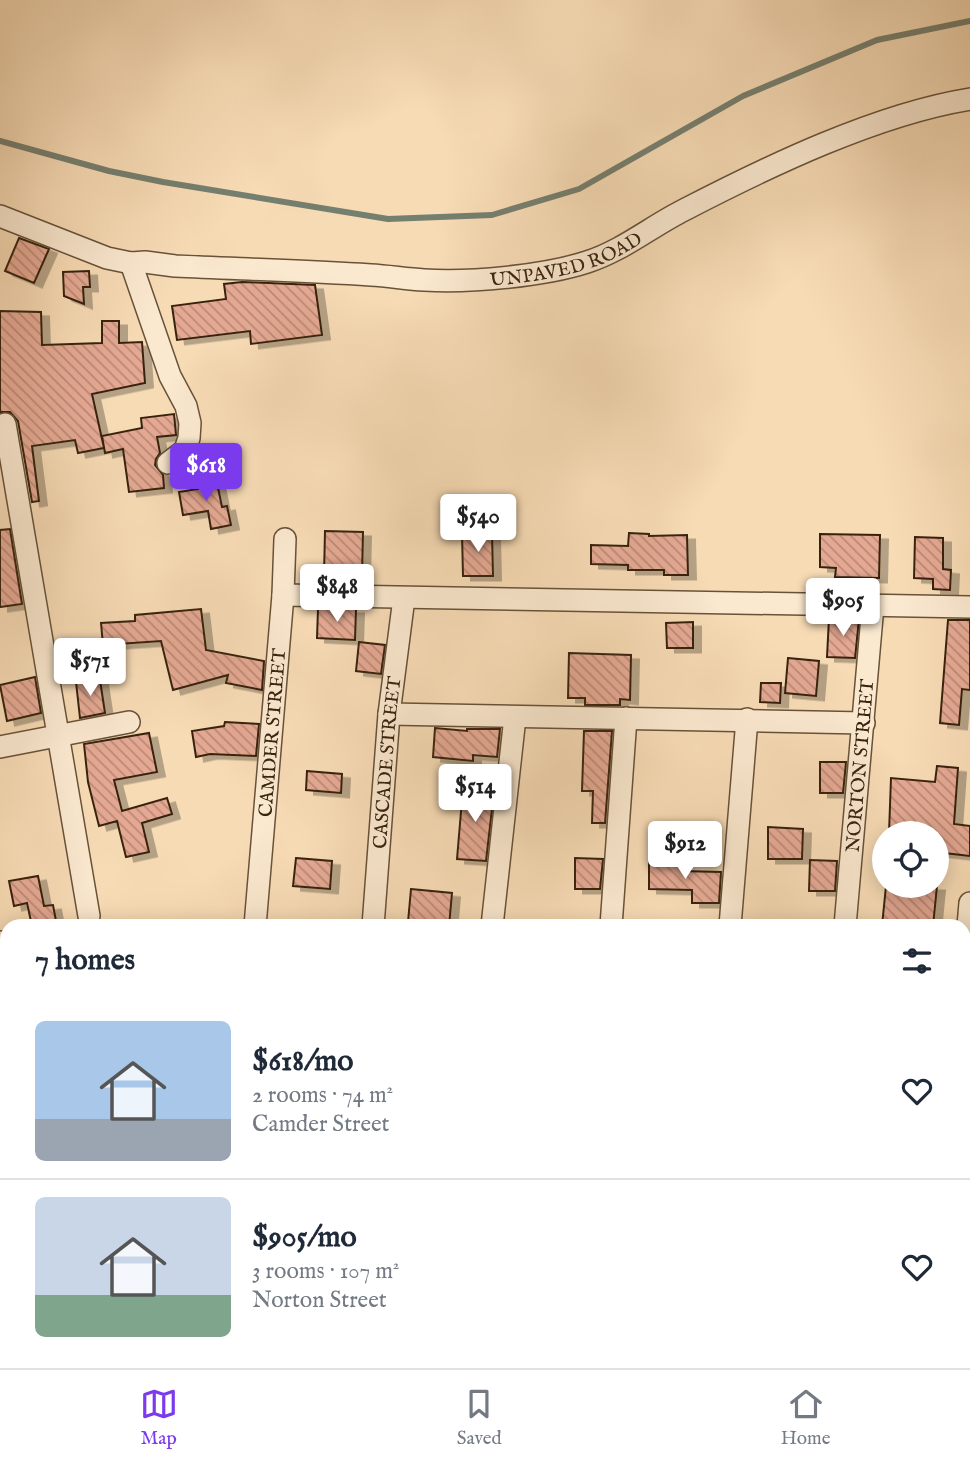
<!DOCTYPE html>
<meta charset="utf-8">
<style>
:root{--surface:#fff;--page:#f2f2f3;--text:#1f2937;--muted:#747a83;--line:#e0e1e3;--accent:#7c3aed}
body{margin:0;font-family:"IM FELL English",serif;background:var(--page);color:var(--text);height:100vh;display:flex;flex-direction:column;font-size:26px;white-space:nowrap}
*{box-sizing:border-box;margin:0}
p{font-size:23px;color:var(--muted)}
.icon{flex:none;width:38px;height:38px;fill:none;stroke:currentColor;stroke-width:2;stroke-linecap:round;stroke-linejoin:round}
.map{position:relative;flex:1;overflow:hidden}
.details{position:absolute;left:0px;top:919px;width:971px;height:450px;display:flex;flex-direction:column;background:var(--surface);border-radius:21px 21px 0 0;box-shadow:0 4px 18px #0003}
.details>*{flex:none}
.tools{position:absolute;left:872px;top:821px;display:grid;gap:14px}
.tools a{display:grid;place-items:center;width:77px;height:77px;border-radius:50%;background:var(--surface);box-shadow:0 4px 18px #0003;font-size:35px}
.price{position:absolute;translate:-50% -60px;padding:0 16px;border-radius:7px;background:#fff;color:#222;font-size:23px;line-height:46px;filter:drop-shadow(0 2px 4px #0008)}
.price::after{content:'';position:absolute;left:50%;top:42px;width:21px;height:16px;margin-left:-10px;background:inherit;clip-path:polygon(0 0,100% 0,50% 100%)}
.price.active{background:var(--accent);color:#fff}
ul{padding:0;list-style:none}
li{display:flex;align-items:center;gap:21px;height:175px;padding:0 35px}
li+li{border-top:2px solid var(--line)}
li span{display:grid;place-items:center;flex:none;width:196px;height:140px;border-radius:10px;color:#555}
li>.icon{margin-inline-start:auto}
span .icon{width:84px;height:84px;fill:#fffc;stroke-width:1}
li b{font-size:30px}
h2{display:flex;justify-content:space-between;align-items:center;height:84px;padding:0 35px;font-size:30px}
.tabs{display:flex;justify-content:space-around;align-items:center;height:98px;border-top:2px solid var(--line);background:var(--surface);font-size:19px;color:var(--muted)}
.tabs a{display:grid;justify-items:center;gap:4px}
.tabs .active{color:var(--accent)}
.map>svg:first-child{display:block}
</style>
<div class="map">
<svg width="970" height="1368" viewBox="0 0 970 1368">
<defs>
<pattern id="building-back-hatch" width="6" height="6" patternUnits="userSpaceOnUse" patternTransform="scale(1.75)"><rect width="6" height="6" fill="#e5a993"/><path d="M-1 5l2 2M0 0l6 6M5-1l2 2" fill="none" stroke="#bb8977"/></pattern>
<filter id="shadow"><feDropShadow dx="8" dy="4.5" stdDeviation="0" flood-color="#0004"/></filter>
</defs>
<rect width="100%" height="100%" fill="#f7dbb5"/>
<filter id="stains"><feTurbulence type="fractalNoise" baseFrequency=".00286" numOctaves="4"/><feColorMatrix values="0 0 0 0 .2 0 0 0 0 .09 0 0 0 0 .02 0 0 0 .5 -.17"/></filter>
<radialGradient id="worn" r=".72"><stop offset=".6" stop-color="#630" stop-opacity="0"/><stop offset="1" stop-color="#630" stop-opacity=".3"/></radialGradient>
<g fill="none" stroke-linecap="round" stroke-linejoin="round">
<path stroke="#757f6f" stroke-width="6" d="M 0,141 L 109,171 L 163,182 L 388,219 L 492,215 L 579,189 L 743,96 L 877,40 L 970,21"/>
</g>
<path fill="url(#building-back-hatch)" stroke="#392410" stroke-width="2" filter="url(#shadow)" d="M 19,238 L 49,249 L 34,283 L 5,271 Z
M 89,271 L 90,287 L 83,287 L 84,304 L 64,296 L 63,272 Z
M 242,282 L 315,285 L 322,335 L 251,344 L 250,331 L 177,340 L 172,306 L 226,299 L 224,284 Z
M 0,311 L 41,312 L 42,345 L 102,343 L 102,321 L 119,321 L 119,343 L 142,342 L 145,383 L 92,394 L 104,448 L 78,453 L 75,440 L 32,446 L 39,501 L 32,502 L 18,421 L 10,412 L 0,412 Z
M 174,414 L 176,435 L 157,437 L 160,453 L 156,459 L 155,465 L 163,475 L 164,488 L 129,492 L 123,449 L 105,453 L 102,436 L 142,428 L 141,418 Z
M 215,473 L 222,507 L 227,506 L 231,525 L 211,529 L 208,511 L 183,515 L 179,492 L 204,488 L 202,476 Z
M 10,529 L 22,604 L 0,607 L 0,530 Z
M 325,531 L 363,532 L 362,576 L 324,575 Z
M 462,533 L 492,533 L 493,576 L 463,576 Z
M 629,533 L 649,534 L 649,536 L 687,535 L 688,575 L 664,575 L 664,570 L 628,570 L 628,565 L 591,564 L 591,545 L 628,546 Z
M 820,534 L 880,535 L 879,578 L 835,577 L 836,568 L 820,567 Z
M 915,537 L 943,538 L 943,569 L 951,570 L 950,590 L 933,589 L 933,579 L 914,578 Z
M 201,609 L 206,650 L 264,661 L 262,690 L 226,683 L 228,675 L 173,690 L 161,641 L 103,645 L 101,623 L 135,621 L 135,615 Z
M 318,609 L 356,609 L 355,640 L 317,638 Z
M 829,618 L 859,619 L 855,658 L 827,657 Z
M 948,620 L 970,620 L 970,690 L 962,689 L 959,725 L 940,723 Z
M 693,622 L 693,648 L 667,648 L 666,623 Z
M 359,642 L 385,645 L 381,674 L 356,671 Z
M 569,653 L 631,655 L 630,700 L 620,699 L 620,705 L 585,705 L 585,698 L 568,698 Z
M 788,658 L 819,661 L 816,696 L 785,693 Z
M 35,677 L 41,713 L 7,721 L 0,685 Z
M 100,680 L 105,713 L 80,718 L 76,682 Z
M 761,683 L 781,683 L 780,703 L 760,702 Z
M 225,722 L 259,724 L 256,756 L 210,754 L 196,757 L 192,731 L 224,726 Z
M 435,728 L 467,731 L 467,729 L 500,729 L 497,757 L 473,755 L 473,761 L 433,757 Z
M 584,731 L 612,731 L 605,823 L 592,823 L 593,791 L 582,791 Z
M 149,733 L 157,772 L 114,780 L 122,811 L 167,798 L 172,814 L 142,823 L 149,852 L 126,857 L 117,821 L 99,826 L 88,782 L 84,744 Z
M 820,762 L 846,762 L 843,793 L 820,793 Z
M 937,766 L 958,768 L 954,824 L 970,826 L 970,856 L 936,852 L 936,833 L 889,833 L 891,778 L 935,782 Z
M 307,771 L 342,774 L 341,793 L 306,790 Z
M 463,788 L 494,791 L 486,861 L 457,859 Z
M 768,827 L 803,829 L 802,859 L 768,859 Z
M 296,858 L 332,861 L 330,889 L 293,886 Z
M 575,858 L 603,859 L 600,889 L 575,889 Z
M 649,860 L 683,861 L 683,871 L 721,872 L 719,903 L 692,903 L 692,890 L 649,889 Z
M 810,860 L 837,861 L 835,891 L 809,891 Z
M 38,876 L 44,906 L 53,905 L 57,926 L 32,926 L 27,903 L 14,906 L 9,881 Z
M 886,886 L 937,886 L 933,926 L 882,926 Z
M 411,889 L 452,893 L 449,926 L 408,922 Z"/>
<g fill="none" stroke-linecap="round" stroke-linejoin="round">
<defs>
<g id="minor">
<path id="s1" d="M 0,216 L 107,258 L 131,263 L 145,262 L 175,266 C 240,269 306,271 371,275 C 389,276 406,279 424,280 C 469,283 544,276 587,262 C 622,251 652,226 684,210 C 769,166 877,114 970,99"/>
<path d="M 131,263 L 170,376 L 186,406 L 190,423 L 189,438 L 185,450 L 168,463"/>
<path d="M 5,424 L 89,916"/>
<path d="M 283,595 L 970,607"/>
<path d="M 389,714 L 864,723"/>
<path d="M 0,747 L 129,722"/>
<path id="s2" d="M 255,926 L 283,595 L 285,539"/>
<path id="s3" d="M 373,926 L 389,714 L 404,598"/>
<path d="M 492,926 L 515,717"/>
<path d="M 611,926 L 626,718"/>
<path d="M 730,926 L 747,719"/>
<path id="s4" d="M 845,926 L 873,605"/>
<path d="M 0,942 L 7,980"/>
<path d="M 964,972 L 970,903"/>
<path d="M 0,1188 L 7,1187"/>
<path d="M 964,1235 L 970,1170"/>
<path d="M 964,1333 L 970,1334"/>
<path d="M 0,1341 L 7,1340"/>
<path d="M 65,1362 L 66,1368"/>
<path d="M 210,1368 L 210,1362"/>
<path d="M 333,1368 L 334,1362"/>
<path d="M 803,1368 L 804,1362"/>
<path d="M 931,1368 L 932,1362"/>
<path d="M 953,1368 L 953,1362"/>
</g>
</defs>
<use href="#minor" stroke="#685239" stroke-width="24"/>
<use href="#minor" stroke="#fae8cf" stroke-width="21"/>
</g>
<g text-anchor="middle" stroke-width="5" stroke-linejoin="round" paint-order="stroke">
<g font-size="19" fill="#392410" stroke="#fae8cf">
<text dy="7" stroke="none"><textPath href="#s1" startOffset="578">UNPAVED ROAD</textPath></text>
<text dy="7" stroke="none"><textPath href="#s2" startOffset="194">CAMDER STREET</textPath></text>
<text dy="7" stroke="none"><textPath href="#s3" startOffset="164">CASCADE STREET</textPath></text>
<text dy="7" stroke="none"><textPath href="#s4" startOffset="161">NORTON STREET</textPath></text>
</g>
</g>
<rect width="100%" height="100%" filter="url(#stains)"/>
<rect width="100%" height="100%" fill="url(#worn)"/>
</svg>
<div class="tools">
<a><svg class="icon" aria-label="locate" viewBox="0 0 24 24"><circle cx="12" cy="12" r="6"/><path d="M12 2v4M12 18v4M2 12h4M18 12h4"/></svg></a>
</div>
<b class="price active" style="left:206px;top:503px">$618</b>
<b class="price" style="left:478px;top:554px">$540</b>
<b class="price" style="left:337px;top:624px">$848</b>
<b class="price" style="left:843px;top:638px">$905</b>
<b class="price" style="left:90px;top:698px">$571</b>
<b class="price" style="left:475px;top:824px">$514</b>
<b class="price" style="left:685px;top:881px">$912</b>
<section class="details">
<h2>7 homes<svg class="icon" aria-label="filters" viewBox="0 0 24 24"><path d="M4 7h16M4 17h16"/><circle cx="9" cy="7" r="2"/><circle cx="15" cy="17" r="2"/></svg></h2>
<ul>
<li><span style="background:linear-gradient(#a9c7e8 70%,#9aa5b1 0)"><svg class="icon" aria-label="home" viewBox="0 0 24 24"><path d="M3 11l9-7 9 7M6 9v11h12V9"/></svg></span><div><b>$618/mo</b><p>2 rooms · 74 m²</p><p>Camder Street</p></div><svg class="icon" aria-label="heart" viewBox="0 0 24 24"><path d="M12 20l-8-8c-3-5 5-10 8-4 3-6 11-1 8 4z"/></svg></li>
<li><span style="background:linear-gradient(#c9d6e8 70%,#7fa58c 0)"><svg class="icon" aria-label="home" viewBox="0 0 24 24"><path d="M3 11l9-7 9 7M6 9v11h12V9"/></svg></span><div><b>$905/mo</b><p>3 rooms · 107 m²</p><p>Norton Street</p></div><svg class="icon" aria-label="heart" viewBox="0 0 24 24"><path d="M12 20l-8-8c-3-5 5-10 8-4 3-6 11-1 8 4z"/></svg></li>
</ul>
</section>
</div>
<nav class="tabs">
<a class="active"><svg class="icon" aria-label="map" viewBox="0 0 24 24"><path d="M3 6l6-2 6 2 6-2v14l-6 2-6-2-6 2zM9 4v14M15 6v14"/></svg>Map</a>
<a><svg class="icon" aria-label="saved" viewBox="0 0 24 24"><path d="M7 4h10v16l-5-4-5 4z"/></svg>Saved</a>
<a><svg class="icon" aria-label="home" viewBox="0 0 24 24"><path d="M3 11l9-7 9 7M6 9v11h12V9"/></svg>Home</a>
</nav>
